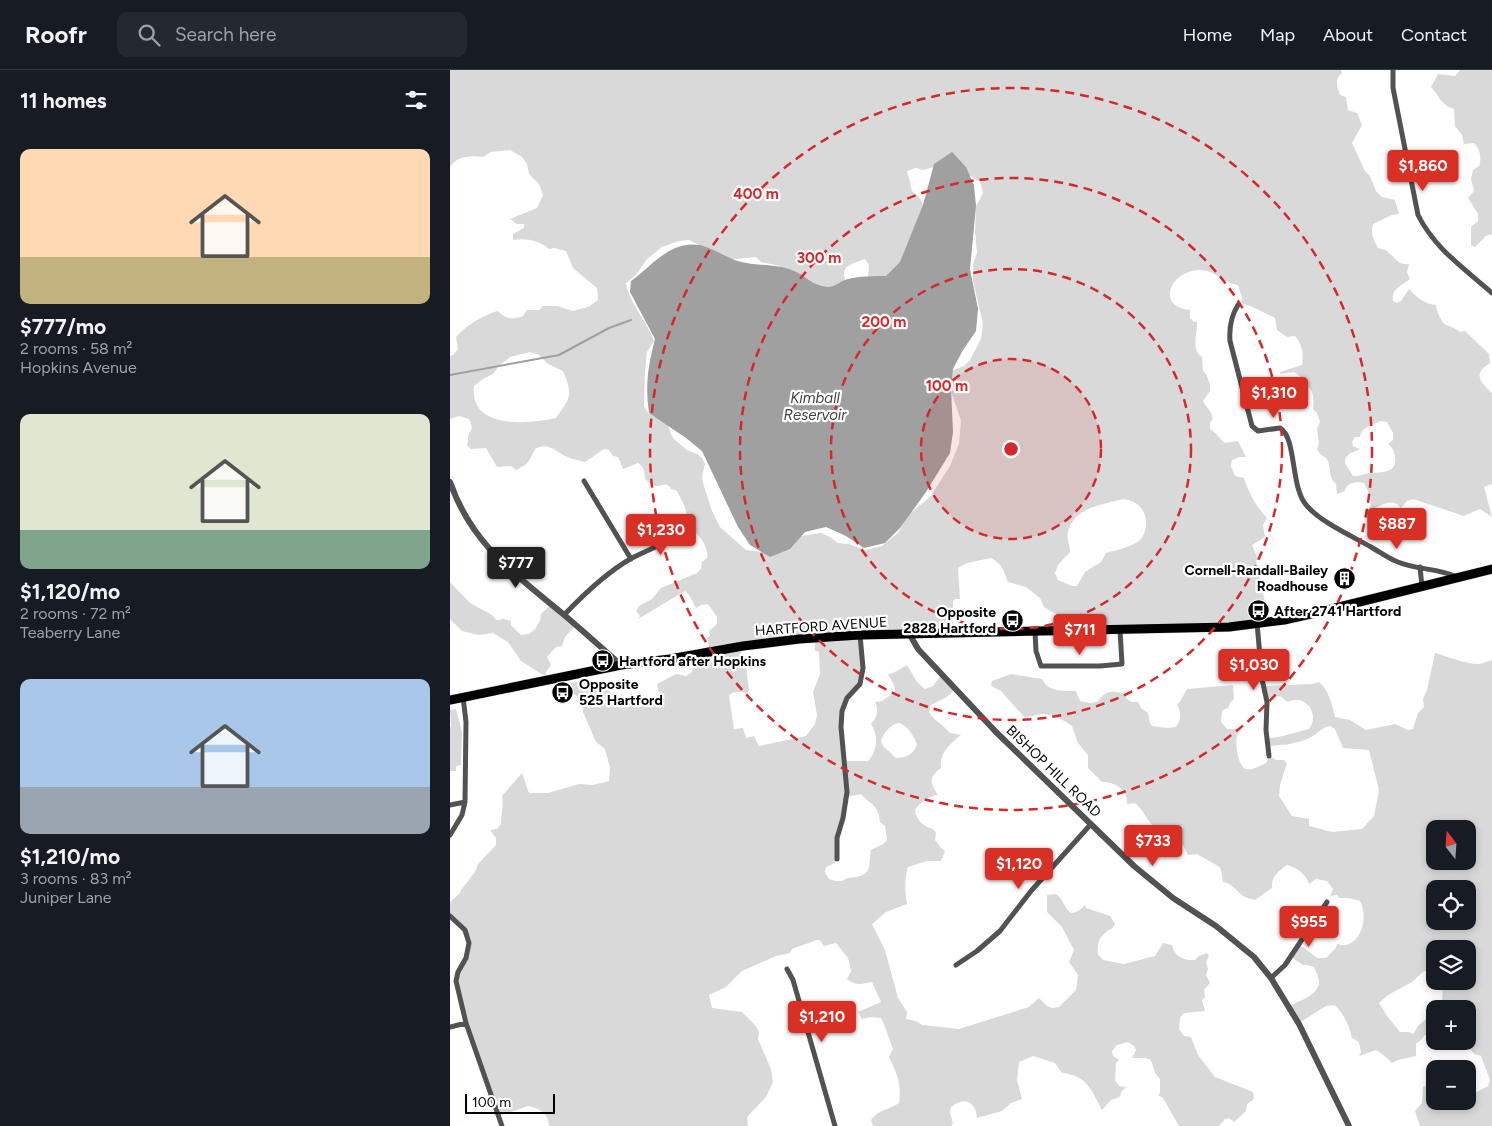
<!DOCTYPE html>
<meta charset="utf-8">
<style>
:root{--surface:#171b24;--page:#242831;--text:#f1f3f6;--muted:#9ea1a6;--line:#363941;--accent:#d93025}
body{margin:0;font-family:Figtree,sans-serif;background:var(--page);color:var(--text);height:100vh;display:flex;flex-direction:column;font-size:19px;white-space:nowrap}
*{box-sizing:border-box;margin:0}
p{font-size:16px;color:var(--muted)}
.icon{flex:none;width:28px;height:28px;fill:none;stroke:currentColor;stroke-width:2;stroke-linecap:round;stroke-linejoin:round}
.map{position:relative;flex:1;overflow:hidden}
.panel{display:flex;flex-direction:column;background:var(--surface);width:450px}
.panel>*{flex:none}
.needle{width:32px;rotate:343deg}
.controls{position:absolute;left:976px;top:750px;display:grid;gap:10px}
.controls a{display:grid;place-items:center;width:50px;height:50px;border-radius:10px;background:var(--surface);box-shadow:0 2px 8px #0003;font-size:25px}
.scale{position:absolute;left:15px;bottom:12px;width:90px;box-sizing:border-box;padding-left:5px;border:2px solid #000;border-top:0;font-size:14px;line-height:18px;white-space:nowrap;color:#000;-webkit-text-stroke:4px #fff;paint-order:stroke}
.price{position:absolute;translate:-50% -42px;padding:0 11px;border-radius:5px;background:var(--accent);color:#fff;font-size:16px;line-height:32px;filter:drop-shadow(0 1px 2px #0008)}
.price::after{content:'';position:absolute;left:50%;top:30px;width:15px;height:11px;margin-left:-8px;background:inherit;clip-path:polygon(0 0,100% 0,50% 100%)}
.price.active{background:#222;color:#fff}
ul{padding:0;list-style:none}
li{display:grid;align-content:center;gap:10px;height:265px;padding:0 20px}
li span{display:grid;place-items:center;height:155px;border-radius:10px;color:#555}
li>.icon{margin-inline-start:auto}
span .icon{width:90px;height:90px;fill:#fffc;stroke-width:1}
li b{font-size:21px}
h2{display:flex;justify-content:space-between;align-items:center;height:60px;padding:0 20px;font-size:21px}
header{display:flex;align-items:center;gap:30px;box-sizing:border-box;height:70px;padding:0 25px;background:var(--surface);border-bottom:1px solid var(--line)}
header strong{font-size:24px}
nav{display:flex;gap:28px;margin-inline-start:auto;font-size:18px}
.search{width:350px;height:45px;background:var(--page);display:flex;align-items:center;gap:12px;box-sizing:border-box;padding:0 18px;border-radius:10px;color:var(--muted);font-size:19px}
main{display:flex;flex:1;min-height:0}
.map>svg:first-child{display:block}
</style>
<header>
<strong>Roofr</strong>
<div class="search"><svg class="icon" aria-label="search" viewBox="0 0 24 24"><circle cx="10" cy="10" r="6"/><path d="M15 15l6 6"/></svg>Search here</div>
<nav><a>Home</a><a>Map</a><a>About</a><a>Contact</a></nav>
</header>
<main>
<section class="panel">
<h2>11 homes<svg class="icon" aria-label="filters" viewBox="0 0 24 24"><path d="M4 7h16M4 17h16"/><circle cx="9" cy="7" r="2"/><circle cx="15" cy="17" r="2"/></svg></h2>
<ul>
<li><span style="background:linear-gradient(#ffd9b3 70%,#c2b280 0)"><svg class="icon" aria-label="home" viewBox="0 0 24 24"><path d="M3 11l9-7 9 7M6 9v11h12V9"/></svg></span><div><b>$777/mo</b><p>2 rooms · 58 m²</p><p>Hopkins Avenue</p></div></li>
<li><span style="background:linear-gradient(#dfe7d0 75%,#7fa58c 0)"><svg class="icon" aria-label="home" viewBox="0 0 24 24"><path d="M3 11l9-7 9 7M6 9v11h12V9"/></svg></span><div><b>$1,120/mo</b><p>2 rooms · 72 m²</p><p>Teaberry Lane</p></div></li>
<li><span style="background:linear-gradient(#a9c7e8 70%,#9aa5b1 0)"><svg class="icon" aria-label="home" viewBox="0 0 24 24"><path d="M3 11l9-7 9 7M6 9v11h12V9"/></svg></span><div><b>$1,210/mo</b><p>3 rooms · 83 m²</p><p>Juniper Lane</p></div></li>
</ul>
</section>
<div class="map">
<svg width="1042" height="1056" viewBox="0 0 1042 1056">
<rect width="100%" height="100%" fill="#fff"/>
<path fill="#d9d9d9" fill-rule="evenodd" d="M 0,0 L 891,0 L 892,3 C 884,9 887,17 890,25 L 896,27 L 898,40 L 907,43 L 912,55 L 902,73 L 915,101 L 920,106 L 926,121 L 932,127 L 945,130 L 949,144 L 942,145 L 923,154 C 920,164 924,170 928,178 C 932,179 937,180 939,183 C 947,190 948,195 959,194 L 957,202 L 960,209 C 952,216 941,218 943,231 L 947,233 L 951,231 L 959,219 C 965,226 976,235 986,235 C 986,238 987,240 988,243 C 995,260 997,252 1010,262 L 1015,261 L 1039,284 L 1040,293 C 1023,304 1029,311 1042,323 L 1042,414 L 1034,417 L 1042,447 L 1030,439 L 1014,446 L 963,429 L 957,431 L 951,438 C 943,427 930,435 921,441 L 920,445 L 916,444 C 925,436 919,422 914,413 C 907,411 896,412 895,421 L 887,424 L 886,414 C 877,406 882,395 876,388 C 872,385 870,384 867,380 L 869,373 L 867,359 L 870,352 L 867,343 L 863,339 C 864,330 864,317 854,314 L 851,307 L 844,302 L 830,304 L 830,302 L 852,295 C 854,286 852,273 845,266 L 837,267 L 827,260 L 825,248 C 814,243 803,236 791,233 L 792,228 L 788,215 C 773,213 764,199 748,200 C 717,203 708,238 740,240 L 740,248 L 744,252 L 747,252 C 748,263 740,279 752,287 L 753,301 L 756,304 L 760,314 L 760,321 L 753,331 C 756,337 761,340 763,348 L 760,353 L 760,359 C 767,363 769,368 775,373 L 788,371 L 796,387 L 789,387 L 782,390 L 781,396 L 785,406 L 794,408 C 799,424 806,436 817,448 L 813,455 L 815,467 L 802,475 L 808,489 L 806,491 L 816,537 L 817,553 L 611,560 L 609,546 L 594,537 L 590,528 L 576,517 L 558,512 C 553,499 553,495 541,488 L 517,493 L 508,498 L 510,529 L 505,529 L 503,531 L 503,562 L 410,566 L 413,599 L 410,612 L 392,640 L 394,691 L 418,691 C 427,682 429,665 421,654 C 427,648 429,640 425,632 L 432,631 L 445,622 L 444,615 L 438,604 L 443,603 L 457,595 L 467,612 L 475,619 L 483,616 L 491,605 L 506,619 L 495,628 L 481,635 L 479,642 C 485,652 493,654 500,663 L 511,665 C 500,674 489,683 491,698 C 478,708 480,713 488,725 C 479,726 470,732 465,740 C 466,750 474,757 483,759 L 486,763 L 485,770 L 491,778 L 495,781 L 491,791 L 477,791 L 458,797 C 454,809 455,822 457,834 L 436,842 L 422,854 L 435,880 L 448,928 L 457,942 L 456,949 L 466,951 L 472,955 L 509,959 L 579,937 L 589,928 L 597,936 L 602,938 L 609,937 L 626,920 L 628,905 L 619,892 L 624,880 L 612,857 L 597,842 L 597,825 L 606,824 C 617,831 616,855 635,835 L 636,838 L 660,846 L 665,854 C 662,860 659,859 655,863 C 648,869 647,876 648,884 L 653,890 L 674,894 L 705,886 L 713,873 L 722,875 C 724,886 734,891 745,890 L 749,886 L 757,883 L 759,886 L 756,892 L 758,899 L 756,905 L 760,913 L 754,920 L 755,927 L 752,930 L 755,941 L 734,943 L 730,948 L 729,959 L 734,966 L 741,967 L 748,985 L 765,1007 L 803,1022 L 804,1029 L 797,1034 L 796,1041 L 784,1052 L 779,1048 L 775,1049 L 769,1056 L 729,1056 L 713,1028 L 708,1025 L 710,1023 L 710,1009 L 705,1003 L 701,990 L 696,988 L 682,988 L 686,980 L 684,976 L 678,972 L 667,975 L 662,981 L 663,986 L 669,990 L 666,993 L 665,1010 L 669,1016 L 676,1017 L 671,1022 L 670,1027 L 661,1030 L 652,1040 C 642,1021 637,1005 612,1003 L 605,993 L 583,986 L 569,992 L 567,1010 L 572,1029 L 561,1033 L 552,1041 L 527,1048 C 526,1031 514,1026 501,1037 L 500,1043 L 503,1053 L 501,1056 L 423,1056 L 421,1050 C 427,1040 441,1039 449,1033 C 452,1016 447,1003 439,987 L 443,979 L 433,952 L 431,948 L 421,947 L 412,949 L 408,942 L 431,932 L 422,912 C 412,914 405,916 397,909 L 401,901 L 398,888 L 386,873 L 374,876 L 370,870 L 367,870 L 342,879 L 340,883 L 326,886 L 292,901 L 276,917 L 259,925 L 262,938 L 292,942 L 306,956 L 309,963 L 308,969 L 321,999 L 323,1012 L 316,1027 L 297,1047 L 298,1056 L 99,1056 C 99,1044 89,1038 78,1036 L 49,1046 C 35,1004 15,957 7,914 C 7,909 10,904 11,899 C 20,877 19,864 0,848 L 0,832 L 10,823 L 11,820 L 25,802 L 28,794 L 46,775 L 46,768 L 40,760 L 47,759 L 51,754 C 51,744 54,736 52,726 L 72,703 L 79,723 L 98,723 L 129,714 L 143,715 L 159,711 L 160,698 L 155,679 L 146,672 L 133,642 L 132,632 L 122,622 L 121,613 C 128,612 137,611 144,613 C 165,618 176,650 201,631 L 205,634 L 211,632 L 207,614 L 226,604 L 236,606 L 242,602 L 245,583 L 260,580 L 257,568 L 260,566 L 259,561 L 267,554 L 267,547 L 258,534 L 251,535 L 246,538 L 239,525 L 235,521 L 188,549 L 190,546 L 186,541 L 189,536 L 202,529 L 211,518 L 247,503 L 251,499 L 252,492 L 257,488 C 259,479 251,467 244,461 L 241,461 L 235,437 L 227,421 L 221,419 C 216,411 214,416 206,416 C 202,416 199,412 195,409 C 195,402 194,397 188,393 L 173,399 L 168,387 L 163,386 L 159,380 L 154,379 L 135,392 C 129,390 121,389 115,386 C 104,380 98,372 85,379 C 79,391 79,394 66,400 L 61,396 L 47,397 L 36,378 L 21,379 L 17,375 C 18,373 18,370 18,367 C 21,358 24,360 19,349 L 9,346 L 0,349 L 0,286 L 3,285 L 8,279 L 6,267 C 18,254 30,247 47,241 C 57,249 61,250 73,246 L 77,240 L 89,240 L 93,236 L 107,236 L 123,241 L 138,237 L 148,230 L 147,218 L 123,198 L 116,181 L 104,178 L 99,179 C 89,170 75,168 63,170 L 63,164 L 74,158 L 74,154 L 67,154 L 60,149 L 87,138 L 93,125 L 89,114 L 79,104 L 77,94 L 72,87 L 60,80 L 41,82 L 33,87 C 21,85 7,86 0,97 ZM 499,93 L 530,112 L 533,123 L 526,136 L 525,163 L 527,183 L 523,194 L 523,211 L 533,254 L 531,269 L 520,290 L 514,296 L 501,301 L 499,308 L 501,321 L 511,351 L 509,374 L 500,396 L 480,427 L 458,445 L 448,463 L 432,476 L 415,480 L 399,474 L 388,473 L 380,467 L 371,463 L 352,466 L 321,483 L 296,480 L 270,457 L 262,441 L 253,413 L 252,406 L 255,394 L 252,388 L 247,384 L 237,380 L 225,370 L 222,367 L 216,349 L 203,341 L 199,344 L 194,336 L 195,302 L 197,282 L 204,271 C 197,251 180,235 176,213 L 185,206 L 197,189 L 212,177 L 229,171 L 239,170 L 277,190 L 306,187 L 311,192 L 330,196 L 333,203 L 389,224 L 399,221 C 390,198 392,197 415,189 L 419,195 L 418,207 L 453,208 L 482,156 C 477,143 474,129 462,121 L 457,101 L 466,98 L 473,100 ZM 80,282 L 89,285 L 98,294 L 113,301 C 123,325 121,327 106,348 C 78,354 19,360 24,316 L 33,309 L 43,304 L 48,297 L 60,287 ZM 931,351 L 937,352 L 943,363 L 943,370 L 938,374 C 943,378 944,381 945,387 C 948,404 929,402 919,403 C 913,404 909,407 903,406 L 895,393 L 895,389 L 899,384 L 910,379 L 903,376 L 902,372 L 905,367 L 910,367 C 911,357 923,355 931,351 ZM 673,429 C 688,431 697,440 696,456 C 695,461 694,466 690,470 C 682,477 666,480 656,483 L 651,492 L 635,502 L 627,516 L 622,516 L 608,510 L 605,503 L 608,495 L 620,482 C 620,476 616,468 618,462 C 624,437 652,435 673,429 ZM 365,568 L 365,581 L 369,582 L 370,604 L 363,622 L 367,645 L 365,654 L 356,666 L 309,676 L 304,666 L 296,668 L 293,658 L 284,659 L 279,625 C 286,621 290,621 297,624 L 299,621 L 296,596 L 292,588 L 291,576 ZM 449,653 C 458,656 463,665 467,674 C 464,684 456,688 446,688 L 433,676 L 431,671 C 433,663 441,654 449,653 ZM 411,724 C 421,736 428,733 430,752 L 435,756 L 437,770 L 433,774 L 421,780 C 418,801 422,806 398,808 C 396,808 394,811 391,811 C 388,812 382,810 379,809 L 375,802 L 376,797 L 385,793 L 387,768 L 397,727 Z
M 1010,0 L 1042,0 L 1042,164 L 1036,166 L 1025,177 L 1021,175 L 1021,157 L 1028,151 L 1028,144 L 1018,128 L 1024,121 L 1021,109 L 1023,100 L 1029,96 C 1032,89 1030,79 1024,73 L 1014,74 L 1012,65 L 1005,56 L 1004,39 C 992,36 989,26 981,17 L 988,4 L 1005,6 Z
M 0,512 L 20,533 L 42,545 L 47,550 L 54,549 L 61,551 L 61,555 L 71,565 L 79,564 L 85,559 L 90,551 L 91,544 L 101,534 L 126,555 L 115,567 L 112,576 L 106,577 L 97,587 L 101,595 L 96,602 L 96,607 L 71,591 L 58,572 L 43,563 L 29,565 L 12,561 L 0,549 Z
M 985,583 C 996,586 1018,595 1030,594 C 1034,593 1038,591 1042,590 L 1042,1056 L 970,1056 L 965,1041 L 972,1033 L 973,1017 L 985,1012 L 985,1031 L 1018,1031 L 1018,1025 L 1021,1025 L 1038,1016 L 1040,1010 L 1031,986 L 1024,984 L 1014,971 L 1018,971 L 1018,939 L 988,939 L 992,935 L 993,911 L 1018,911 L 1018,879 L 985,879 L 985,901 L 974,901 L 962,912 L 938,925 L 929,933 L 937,946 L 950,962 L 959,962 L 963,964 C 965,962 966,959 967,957 C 973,950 977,952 978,941 L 985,939 L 985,961 L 975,965 L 969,972 L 966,973 L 966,986 L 948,990 L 942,993 C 940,990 930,982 926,980 L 909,986 L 911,982 L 909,972 L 902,968 C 900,957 893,942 884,935 L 876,936 L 849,953 L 839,936 C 849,931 869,925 869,912 C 869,907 866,902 864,897 L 857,895 L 853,895 L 841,887 L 849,874 L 867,888 L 876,888 L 886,878 L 887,874 C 891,875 895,876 899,874 C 914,868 917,844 910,831 L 899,828 L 889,828 L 887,825 L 880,826 L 883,819 L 877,811 L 866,809 L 859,814 C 857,805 846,797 837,795 C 829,801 821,806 822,818 L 805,830 C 802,829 796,828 793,826 C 786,821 782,813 773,812 L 771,799 L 768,796 L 747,784 L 738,785 L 733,775 L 717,760 C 696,758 699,745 685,733 L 677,734 C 679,720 665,712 652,712 L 638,698 L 638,685 L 628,673 L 622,656 C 613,650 603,644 591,644 C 586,645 580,647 574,647 L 551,621 L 541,616 L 542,611 L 561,604 L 592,609 C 598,622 613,621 626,621 L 630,631 L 640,633 L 647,632 C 656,621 661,620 675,624 L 677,629 L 682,632 L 688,632 L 691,638 L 698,643 L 700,653 L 702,656 L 717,658 L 726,657 C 732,649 731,642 727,634 L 729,633 L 737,619 L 783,615 L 784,629 L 780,633 L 779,637 L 772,641 L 771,652 L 777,659 L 791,659 C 790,661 787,664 787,666 C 785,673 788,697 796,699 C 802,701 811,695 816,693 L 820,686 L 826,690 L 834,690 L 837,693 L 830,715 L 829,726 L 842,746 L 859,749 L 859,756 L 882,762 L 912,759 L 924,746 L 929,720 L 919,680 L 893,678 L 885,659 L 880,656 C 873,657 868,663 863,666 C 849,674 834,675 819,676 L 817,668 C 832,668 845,662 859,659 C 861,656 863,652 863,648 C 863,634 850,626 838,632 L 830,626 L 818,628 L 815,616 L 863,614 L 869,612 C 879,620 882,635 885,647 L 900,650 L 916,660 L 945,654 L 958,660 L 963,659 L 968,643 L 974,637 L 973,629 L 977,620 ZM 985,759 L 1018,759 L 1018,791 L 985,791 ZM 985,819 L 1018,819 L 1018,851 L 985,851 Z
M 6,639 L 12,662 L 11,695 L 6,696 L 6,701 L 0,701 L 0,658 L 1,656 L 0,640 Z"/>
<path fill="#a0a0a0" d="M 502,82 L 516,97 L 524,115 L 526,136 L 520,199 L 528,239 L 526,261 L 513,280 L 503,299 L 501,319 L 503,362 L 500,383 L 476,422 L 450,458 L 435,473 L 414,478 L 396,466 L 376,457 L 355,462 L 340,479 L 320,487 L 300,475 L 288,457 L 252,381 L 236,368 L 199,343 C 195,315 198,296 205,269 L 180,222 L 181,211 C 201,197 220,170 249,175 C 264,178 276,188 291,192 C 308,196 328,194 344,201 C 357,206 360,215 378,217 C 385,217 392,210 398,209 C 411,206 424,206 436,206 L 450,192 L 473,135 L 484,94 Z"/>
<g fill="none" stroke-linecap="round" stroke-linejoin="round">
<path stroke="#a0a0a0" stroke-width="2" d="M 0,305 L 109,285 L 159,258 L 181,250"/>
<defs>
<path id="trunk" d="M 0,630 L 171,595 L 220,589 L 293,576 L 349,569 L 410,565 L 779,557 L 834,550 L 865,543 L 1042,499"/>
</defs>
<use href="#trunk" stroke="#dbdbdb" stroke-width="10"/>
<path stroke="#525252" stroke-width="5" d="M 943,0 L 943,18 L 968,145 C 985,179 1014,198 1042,223
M 788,235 C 781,246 779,257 780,271 L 802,356 L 808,361 L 830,358 C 847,368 840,418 857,436 C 872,453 902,466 921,477 C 930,482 939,489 948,492 C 967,500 988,498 1007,507
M 134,411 L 181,489
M 970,497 L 972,517
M 114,545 C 134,524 157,502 182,488 C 198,480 215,473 231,465
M 807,553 L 812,609 L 817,632 L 816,660 L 819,686
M 585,562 L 586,581 L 591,596 L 650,596 L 672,594 L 670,560
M 0,735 L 15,732
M 0,765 L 12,745 L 15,732 L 16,652 L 13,627
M 387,789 L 387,768 L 393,748 L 397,722 L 391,657 L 392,641 L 397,628 L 410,614 L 413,598 L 410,565
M 0,846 L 15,860 L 19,873 L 16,888 L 8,902 L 6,911 L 16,953 L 52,1056
M 506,895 L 527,881 L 550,861 L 581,821 L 641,754
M 337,899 L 343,910 L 385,1056
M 821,908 L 835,895 L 877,832
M 0,957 L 16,953"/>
<path stroke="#525252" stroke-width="6" d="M 0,412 C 22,475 65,504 113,544 C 133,561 152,578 171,595
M 460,565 L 468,579 L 546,662 L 684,796 L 723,828 L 766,856 L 804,887 L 821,908 L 849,954 L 899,1056"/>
<use href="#trunk" stroke="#000" stroke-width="9"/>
</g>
<circle cx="561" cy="379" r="90" fill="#d62828" fill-opacity=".12"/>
<g fill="none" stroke="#d62828" stroke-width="2.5" stroke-dasharray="9 6">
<circle cx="561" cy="379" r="90"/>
<circle cx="561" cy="379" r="180"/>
<circle cx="561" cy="379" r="271"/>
<circle cx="561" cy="379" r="361"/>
</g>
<defs>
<symbol id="building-disc" viewBox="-11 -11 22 22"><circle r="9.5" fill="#000" stroke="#fff"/><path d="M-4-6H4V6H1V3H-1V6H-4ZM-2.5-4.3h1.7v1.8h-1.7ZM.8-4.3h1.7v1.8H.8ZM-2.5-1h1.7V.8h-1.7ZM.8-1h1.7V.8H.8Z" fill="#fff"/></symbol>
<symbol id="bus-disc" viewBox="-11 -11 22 22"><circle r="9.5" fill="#000" stroke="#fff"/><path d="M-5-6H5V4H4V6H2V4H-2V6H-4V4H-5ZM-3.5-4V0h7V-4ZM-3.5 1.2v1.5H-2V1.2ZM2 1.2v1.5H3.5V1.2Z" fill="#fff"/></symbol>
</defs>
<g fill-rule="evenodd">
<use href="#building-disc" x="882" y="496" width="25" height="25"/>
<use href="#bus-disc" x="796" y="528" width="25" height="25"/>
<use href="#bus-disc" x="550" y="538" width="25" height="25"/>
<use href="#bus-disc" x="140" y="578" width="25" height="25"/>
<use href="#bus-disc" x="100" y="610" width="25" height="25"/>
</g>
<g text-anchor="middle" stroke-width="4.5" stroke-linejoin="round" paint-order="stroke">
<g font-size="14" font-weight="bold" fill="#000" stroke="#fff" text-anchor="start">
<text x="878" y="505" text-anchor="end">Cornell-Randall-Bailey<tspan x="878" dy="16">Roadhouse</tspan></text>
<text x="824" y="546">After 2741 Hartford</text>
<text x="546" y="547" text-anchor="end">Opposite<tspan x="546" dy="16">2828 Hartford</tspan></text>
<text x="169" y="596">Hartford after Hopkins</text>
<text x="129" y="619">Opposite<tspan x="129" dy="16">525 Hartford</tspan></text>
</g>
<g font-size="14" fill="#000" stroke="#fff">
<text transform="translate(371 556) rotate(-4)" y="5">HARTFORD AVENUE</text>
<text transform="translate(604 701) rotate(44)" y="5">BISHOP HILL ROAD</text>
</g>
<g font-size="15" font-style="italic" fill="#414141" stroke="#fff">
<text x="365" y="333">Kimball<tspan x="365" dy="17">Reservoir</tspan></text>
</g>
</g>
<circle cx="561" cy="379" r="8" fill="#d62828" stroke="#fff" stroke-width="2.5"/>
<g font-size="15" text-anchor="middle" font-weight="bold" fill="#d62828" stroke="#fff" stroke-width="4.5" stroke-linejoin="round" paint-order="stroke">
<text x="306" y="129">400 m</text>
<text x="369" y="193">300 m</text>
<text x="434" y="257">200 m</text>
<text x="497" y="321">100 m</text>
</g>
</svg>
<div class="controls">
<a><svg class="needle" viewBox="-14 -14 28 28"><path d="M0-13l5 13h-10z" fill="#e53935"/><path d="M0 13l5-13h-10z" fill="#9ea1a6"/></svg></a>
<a><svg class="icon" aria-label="locate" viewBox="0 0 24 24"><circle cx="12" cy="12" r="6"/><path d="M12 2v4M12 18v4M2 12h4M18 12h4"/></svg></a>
<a><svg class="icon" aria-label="layers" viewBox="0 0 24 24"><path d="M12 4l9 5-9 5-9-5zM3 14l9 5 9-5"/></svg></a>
<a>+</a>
<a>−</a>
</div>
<div class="scale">100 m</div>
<b class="price" style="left:973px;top:122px">$1,860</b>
<b class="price" style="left:824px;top:349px">$1,310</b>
<b class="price" style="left:947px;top:480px">$887</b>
<b class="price" style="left:211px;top:486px">$1,230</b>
<b class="price active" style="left:66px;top:519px">$777</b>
<b class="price" style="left:630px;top:586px">$711</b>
<b class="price" style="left:804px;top:621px">$1,030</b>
<b class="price" style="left:703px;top:797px">$733</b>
<b class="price" style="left:569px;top:820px">$1,120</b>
<b class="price" style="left:859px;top:878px">$955</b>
<b class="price" style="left:372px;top:973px">$1,210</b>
</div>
</main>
